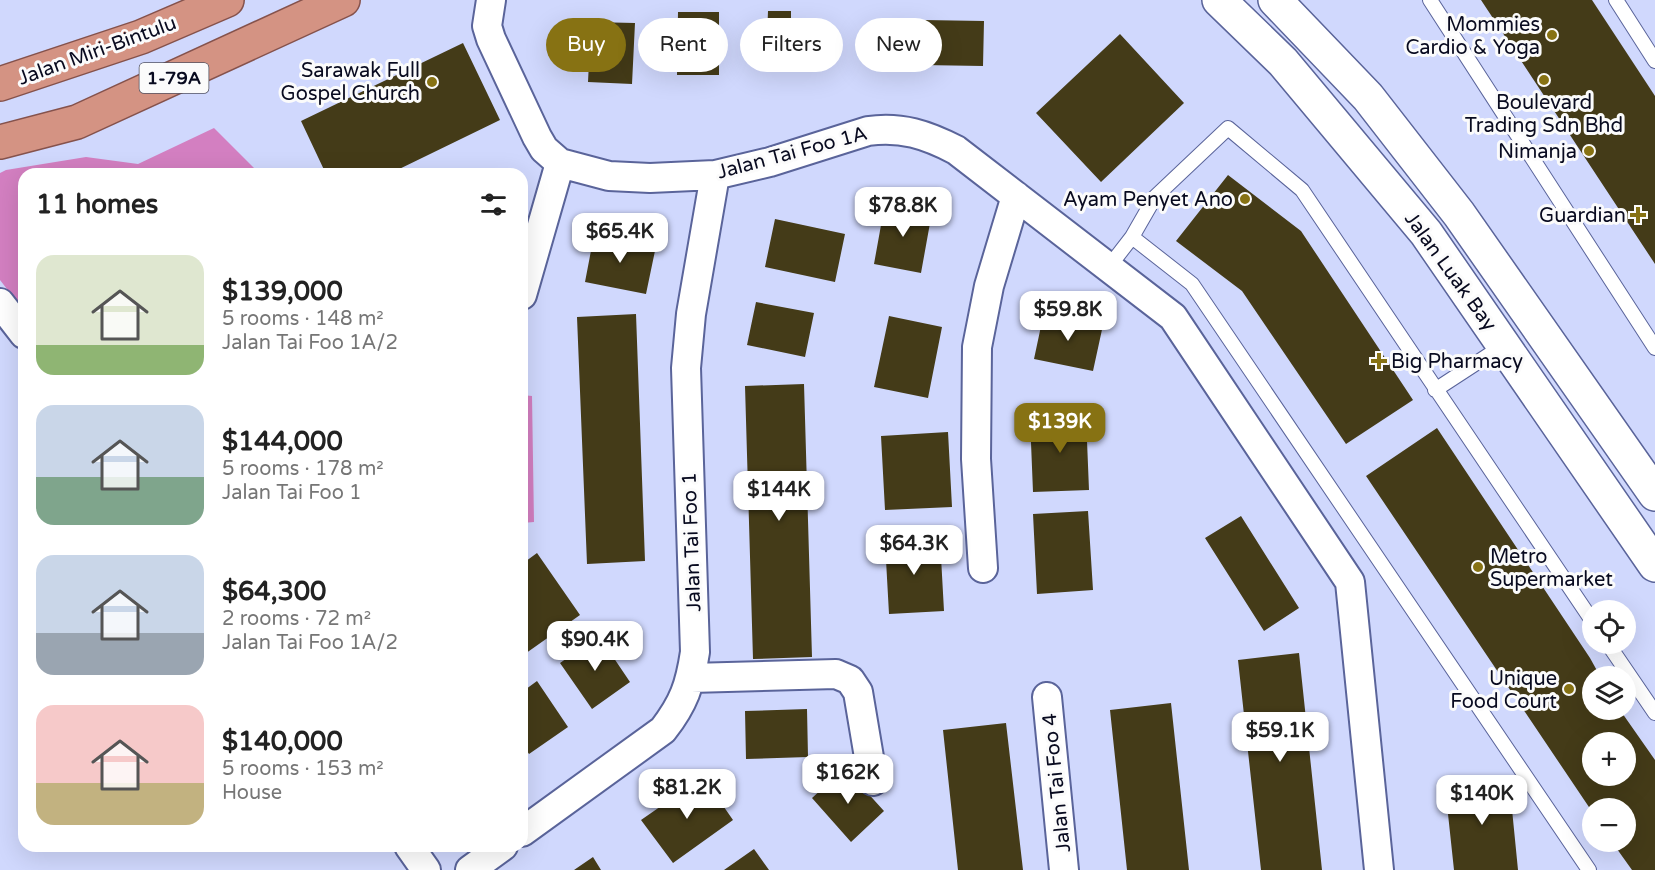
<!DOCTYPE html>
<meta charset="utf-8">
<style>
:root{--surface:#fff;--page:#f2f2f2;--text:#222;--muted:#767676;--accent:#877213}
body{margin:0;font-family:"Varela Round",sans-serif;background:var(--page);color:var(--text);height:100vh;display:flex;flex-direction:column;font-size:22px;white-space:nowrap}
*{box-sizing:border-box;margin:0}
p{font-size:20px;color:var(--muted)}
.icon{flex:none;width:33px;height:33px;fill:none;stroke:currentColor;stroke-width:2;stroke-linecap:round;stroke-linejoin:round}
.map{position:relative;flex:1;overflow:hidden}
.side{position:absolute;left:18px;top:168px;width:510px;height:684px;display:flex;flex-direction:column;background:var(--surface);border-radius:18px;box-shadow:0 6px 24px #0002}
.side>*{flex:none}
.guide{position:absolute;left:546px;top:18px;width:570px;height:54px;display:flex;gap:12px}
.fabs{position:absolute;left:1582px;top:600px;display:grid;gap:12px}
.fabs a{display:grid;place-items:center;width:54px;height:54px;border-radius:50%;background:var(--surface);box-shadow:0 6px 24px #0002;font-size:30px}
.price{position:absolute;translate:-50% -51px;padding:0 14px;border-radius:12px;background:#fff;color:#222;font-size:20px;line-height:39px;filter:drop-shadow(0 2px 3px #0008)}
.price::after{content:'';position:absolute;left:50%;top:36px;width:18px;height:14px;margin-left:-9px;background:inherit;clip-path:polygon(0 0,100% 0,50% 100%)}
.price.on{background:var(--accent);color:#fff}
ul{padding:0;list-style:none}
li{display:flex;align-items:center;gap:18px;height:150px;padding:0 18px}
li span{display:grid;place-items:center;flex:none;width:168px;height:120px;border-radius:18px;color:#555}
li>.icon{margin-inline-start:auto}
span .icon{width:72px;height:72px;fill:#fffc;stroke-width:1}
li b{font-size:26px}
h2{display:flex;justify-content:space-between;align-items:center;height:72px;padding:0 18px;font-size:26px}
.tag{padding:0 21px;border-radius:27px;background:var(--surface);box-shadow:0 6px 24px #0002;font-size:21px;line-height:54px}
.tag.on{background:var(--accent);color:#fff}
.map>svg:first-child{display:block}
</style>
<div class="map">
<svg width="1655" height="870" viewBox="0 0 1655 870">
<rect width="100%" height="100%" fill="#d0d8fd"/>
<path fill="#d37fc1" d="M 214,128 L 260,174 L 24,174 L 24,311 L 0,280 L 0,173 L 6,170 L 86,157 L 138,164 Z
M 522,395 L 532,396 L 534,522 L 522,523 Z"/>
<path fill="#443b18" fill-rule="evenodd" d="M 1481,0 L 1592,0 L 1655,96 L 1655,264 Z
M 768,11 L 791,11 L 791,23 L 828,24 L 826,70 L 804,69 L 804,59 L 794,59 L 794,64 L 766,64 Z
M 678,12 L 719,12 L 719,75 L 677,75 Z
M 923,20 L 984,21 L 983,66 L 922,65 Z
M 591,22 L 635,23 L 632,84 L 588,82 Z
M 1120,34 L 1184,103 L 1101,182 L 1036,113 Z
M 463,43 L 500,120 L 389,174 L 326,174 L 301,121 Z
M 1228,175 L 1301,231 L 1413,400 L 1346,444 L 1242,291 L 1176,241 Z
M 885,203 L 932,212 L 921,273 L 874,264 Z
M 775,219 L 845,234 L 835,282 L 765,267 Z
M 594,235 L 656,246 L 646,294 L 585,282 Z
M 756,302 L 814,313 L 805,357 L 747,345 Z
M 1044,312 L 1103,325 L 1093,371 L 1034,359 Z
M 636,314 L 645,561 L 587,564 L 577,317 Z
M 889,316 L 942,327 L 928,398 L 874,387 Z
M 804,384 L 812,657 L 753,659 L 745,386 Z
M 1086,416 L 1089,490 L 1033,492 L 1030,418 Z
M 1437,428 L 1590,658 L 1600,676 L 1593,676 L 1593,710 L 1620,710 L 1655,760 L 1655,870 L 1632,870 L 1612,842 L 1626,842 L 1626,808 L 1593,808 L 1593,813 L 1366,476 ZM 1593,742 L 1626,742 L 1626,776 L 1593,776 Z
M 948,432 L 952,507 L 885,510 L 881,436 Z
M 1088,511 L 1093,590 L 1037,594 L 1033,514 Z
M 1241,516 L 1299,608 L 1264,631 L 1205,538 Z
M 940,539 L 944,611 L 889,614 L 885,542 Z
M 537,553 L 580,615 L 522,656 L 522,564 Z
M 599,636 L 630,682 L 592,709 L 560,663 Z
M 1299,653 L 1322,870 L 1261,870 L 1238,660 Z
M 537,681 L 568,727 L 529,754 L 522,744 L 522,692 Z
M 1171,703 L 1189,870 L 1127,870 L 1110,710 Z
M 807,709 L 808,757 L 746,759 L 745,711 Z
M 1006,723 L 1023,870 L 958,870 L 943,730 Z
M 845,768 L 884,811 L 851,842 L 812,798 Z
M 703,777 L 733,820 L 673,863 L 641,820 Z
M 1509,779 L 1518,870 L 1454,870 L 1445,786 Z
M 754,849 L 769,870 L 724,870 Z
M 593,857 L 601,870 L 574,870 Z"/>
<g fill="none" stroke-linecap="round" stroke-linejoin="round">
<defs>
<path id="service" d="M 1430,0 L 1655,348
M 1616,0 L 1655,61
M 1108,268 L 1132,237
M 1435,390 L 1504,345
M 1608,644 L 1655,713
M 1589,870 L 1192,284 L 1132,237 L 1155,197 L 1228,128 L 1302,190 L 1593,622"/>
<path id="minor" d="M 491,0 L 487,26 L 491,39 L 537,137 L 544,149 L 560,163 L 609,176 L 650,178 L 715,175 L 770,162 L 868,131 C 901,126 927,135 956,150 L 1173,317 L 1350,582 L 1379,870
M 522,295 L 560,163
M 0,303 L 24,334
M 983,568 L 976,459 L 977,347 L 989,286 L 1016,196
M 691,678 L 836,674 L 850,680 L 858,692 L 873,781
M 1047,697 L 1064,870
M 522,832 L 663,730 C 684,703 690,685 695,652 L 686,368 L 691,314 L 715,175
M 409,846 L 426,870
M 470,870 L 503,846"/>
<path id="tertiary" d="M 1219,0 L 1283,62 L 1426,233 L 1655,565
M 1275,0 L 1368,97 L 1459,214 L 1655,494"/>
<path id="trunk" d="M 0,84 L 141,37 L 227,0
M 0,142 L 77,122 L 343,0"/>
</defs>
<use href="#service" stroke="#5a649a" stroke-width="16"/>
<use href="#minor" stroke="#5a649a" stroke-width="32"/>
<use href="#tertiary" stroke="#5a649a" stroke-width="36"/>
<use href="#trunk" stroke="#85524c" stroke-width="36"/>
<use href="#service" stroke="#fff" stroke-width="14"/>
<use href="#minor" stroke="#fff" stroke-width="28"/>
<use href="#tertiary" stroke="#fff" stroke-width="33"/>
<use href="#trunk" stroke="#d49383" stroke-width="33"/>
</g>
<g fill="#877213" stroke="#fbfbfb" stroke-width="2">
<circle cx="1552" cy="35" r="6"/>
<circle cx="1544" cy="80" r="6"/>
<circle cx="432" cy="82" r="6"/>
<circle cx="1589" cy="151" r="6"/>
<circle cx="1245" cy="199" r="6"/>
<path d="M1635 206h6v6h6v6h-6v6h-6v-6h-6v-6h6z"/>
<path d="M1376 352h6v6h6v6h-6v6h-6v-6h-6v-6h6z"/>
<circle cx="1478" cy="567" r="6"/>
<circle cx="1569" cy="689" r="6"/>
</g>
<g text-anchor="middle" stroke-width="6" stroke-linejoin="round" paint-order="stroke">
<rect fill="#fbfbfb" stroke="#515261" stroke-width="1.5" x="139.5" y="63" width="69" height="30" rx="4.5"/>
<g font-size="18" font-weight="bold" fill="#080a1f">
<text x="174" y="84">1-79A</text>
</g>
<g font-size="20" fill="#080a1f" stroke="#fbfbfb" text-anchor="end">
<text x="1540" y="31">Mommies<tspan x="1540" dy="23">Cardio &amp; Yoga</tspan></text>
<text x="420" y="77">Sarawak Full<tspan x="420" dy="23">Gospel Church</tspan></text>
<text x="1544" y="109" text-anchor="middle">Boulevard<tspan x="1544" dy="23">Trading Sdn Bhd</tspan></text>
<text x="1577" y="158">Nimanja</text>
<text x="1233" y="206">Ayam Penyet Ano</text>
<text x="1626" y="222">Guardian</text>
<text x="1391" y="368" text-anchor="start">Big Pharmacy</text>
<text x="1490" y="563" text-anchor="start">Metro<tspan x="1490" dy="23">Supermarket</tspan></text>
<text x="1557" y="685">Unique<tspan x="1557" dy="23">Food Court</tspan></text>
</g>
<g font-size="20" fill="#080a1f" stroke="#fbfbfb">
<text transform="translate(97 50) rotate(-20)" y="7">Jalan Miri-Bintulu</text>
<text transform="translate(792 152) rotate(-15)" y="7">Jalan Tai Foo 1A</text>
<text transform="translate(1451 271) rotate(54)" y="7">Jalan Luak Bay</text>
<text transform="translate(691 542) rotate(-92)" y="7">Jalan Tai Foo 1</text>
<text transform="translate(1056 783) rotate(-96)" y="7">Jalan Tai Foo 4</text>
</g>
</g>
</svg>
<div class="fabs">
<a><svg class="icon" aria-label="locate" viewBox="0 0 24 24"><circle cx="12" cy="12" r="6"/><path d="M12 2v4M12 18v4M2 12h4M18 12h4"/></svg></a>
<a><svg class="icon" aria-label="layers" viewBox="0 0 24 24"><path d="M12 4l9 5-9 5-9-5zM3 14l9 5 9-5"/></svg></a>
<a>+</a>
<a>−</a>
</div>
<b class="price" style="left:903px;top:238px">$78.8K</b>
<b class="price" style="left:620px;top:264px">$65.4K</b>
<b class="price" style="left:1068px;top:342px">$59.8K</b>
<b class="price on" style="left:1060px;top:454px">$139K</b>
<b class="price" style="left:779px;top:522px">$144K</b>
<b class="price" style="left:914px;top:576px">$64.3K</b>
<b class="price" style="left:595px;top:672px">$90.4K</b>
<b class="price" style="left:1280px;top:763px">$59.1K</b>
<b class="price" style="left:848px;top:805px">$162K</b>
<b class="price" style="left:687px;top:820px">$81.2K</b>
<b class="price" style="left:1482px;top:826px">$140K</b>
<div class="guide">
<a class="tag on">Buy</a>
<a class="tag">Rent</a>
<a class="tag">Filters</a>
<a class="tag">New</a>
</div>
<section class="side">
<h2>11 homes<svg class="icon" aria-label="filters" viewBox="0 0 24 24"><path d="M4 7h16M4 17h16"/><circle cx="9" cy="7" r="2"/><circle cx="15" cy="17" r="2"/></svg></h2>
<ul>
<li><span style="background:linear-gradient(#dfe7d0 75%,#8fb573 0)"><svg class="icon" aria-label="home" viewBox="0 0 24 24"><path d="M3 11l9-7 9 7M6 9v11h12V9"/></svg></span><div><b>$139,000</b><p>5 rooms · 148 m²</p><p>Jalan Tai Foo 1A/2</p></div></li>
<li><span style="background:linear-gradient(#c9d6e8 60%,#7fa58c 0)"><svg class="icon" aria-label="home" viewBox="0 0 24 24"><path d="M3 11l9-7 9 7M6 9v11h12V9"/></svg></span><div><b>$144,000</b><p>5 rooms · 178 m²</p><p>Jalan Tai Foo 1</p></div></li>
<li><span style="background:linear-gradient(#c9d6e8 65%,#9aa5b1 0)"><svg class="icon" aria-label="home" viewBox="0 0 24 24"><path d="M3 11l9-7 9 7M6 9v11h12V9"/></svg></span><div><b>$64,300</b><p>2 rooms · 72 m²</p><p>Jalan Tai Foo 1A/2</p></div></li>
<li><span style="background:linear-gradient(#f6c9c9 65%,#c2b280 0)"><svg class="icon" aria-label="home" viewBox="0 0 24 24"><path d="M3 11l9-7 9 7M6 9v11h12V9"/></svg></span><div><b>$140,000</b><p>5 rooms · 153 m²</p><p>House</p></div></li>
</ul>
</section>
</div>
